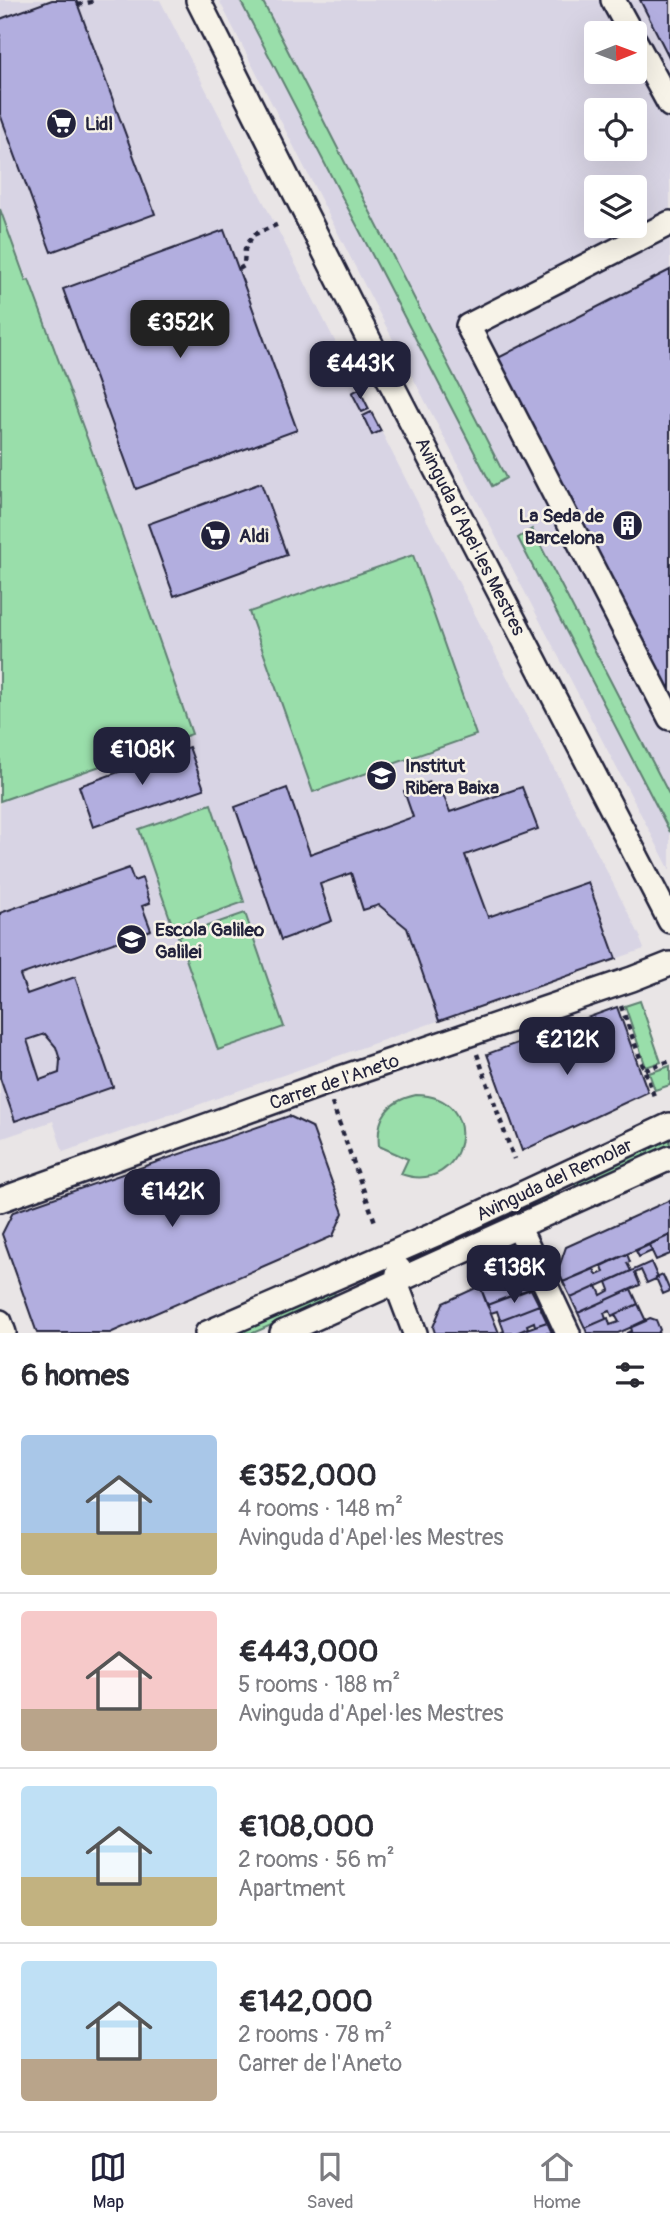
<!DOCTYPE html>
<meta charset="utf-8">
<style>
:root{--surface:#fff;--page:#f2f2f3;--text:#2b2b33;--muted:#7c7c81;--line:#e1e1e2;--accent:#22223b}
body{margin:0;font-family:Pangolin,sans-serif;background:var(--page);color:var(--text);height:100vh;display:flex;flex-direction:column;font-size:26px;white-space:nowrap}
*{box-sizing:border-box;margin:0}
p{font-size:23px;color:var(--muted)}
.icon{flex:none;width:38px;height:38px;fill:none;stroke:currentColor;stroke-width:2;stroke-linecap:round;stroke-linejoin:round}
.map{position:relative;height:1333px;overflow:hidden}
.drawer{display:flex;flex-direction:column;background:var(--surface);flex:1}
.drawer>*{flex:none}
.needle{width:46px;rotate:89deg}
.controls{position:absolute;left:584px;top:21px;display:grid;gap:14px}
.controls a{display:grid;place-items:center;width:63px;height:63px;border-radius:7px;background:var(--surface);box-shadow:0 7px 28px #0002;font-size:35px}
.price{position:absolute;translate:-50% -60px;padding:0 16px;border-radius:14px;background:var(--accent);color:#fff;font-size:23px;line-height:46px;filter:drop-shadow(0 2px 4px #0008)}
.price::after{content:'';position:absolute;left:50%;top:42px;width:21px;height:16px;margin-left:-10px;background:inherit;clip-path:polygon(0 0,100% 0,50% 100%)}
.price.active{background:#222;color:#fff}
ul{padding:0;list-style:none}
li{display:flex;align-items:center;gap:21px;height:175px;padding:0 21px}
li+li{border-top:2px solid var(--line)}
li span{display:grid;place-items:center;flex:none;width:196px;height:140px;border-radius:7px;color:#555}
li>.icon{margin-inline-start:auto}
span .icon{width:84px;height:84px;fill:#fffc;stroke-width:1}
li b{font-size:30px}
h2{display:flex;justify-content:space-between;align-items:center;height:84px;padding:0 21px;font-size:30px}
.dock{display:flex;justify-content:space-around;align-items:center;height:98px;border-top:2px solid var(--line);background:var(--surface);font-size:19px;color:var(--muted)}
.dock a{display:grid;justify-items:center;gap:4px}
.dock .active{color:var(--accent)}
.map>svg:first-child{display:block}
</style>
<div class="map">
<svg width="670" height="1333" viewBox="0 0 670 1333">
<rect width="100%" height="100%" fill="#e9e5e6"/>
<filter id="ink" filterUnits="userSpaceOnUse"><feTurbulence type="fractalNoise" baseFrequency=".0143" numOctaves="2"/><feDisplacementMap in="SourceGraphic" scale="14" xChannelSelector="R" yChannelSelector="G"/><feConvolveMatrix kernelMatrix="1 2 1 2 8 2 1 2 1" color-interpolation-filters="sRGB"/></filter>
<g filter="url(#ink)">
<path fill="#d8d4e4" fill-rule="evenodd" d="M 0,0 L 160,0 L 641,938 L 640,939 L 644,949 L 63,1152 L 53,1121 L 0,1139 L 0,801 L 192,734 L 116,517 L 0,208 Z
M 219,0 L 670,0 L 670,870 L 364,284 ZM 597,33 L 635,33 L 635,72 L 597,72 ZM 597,110 L 635,110 L 635,149 L 597,149 ZM 597,187 L 635,187 L 635,226 L 597,226 Z"/>
<path fill="#99deaa" stroke="#5e8072" stroke-width="2" d="M 240,0 L 262,0 L 506,478 L 492,486 Z
M 0,209 L 26,281 L 29,280 L 116,517 L 192,734 L 0,801 Z
M 532,529 L 670,796 L 670,832 L 518,538 Z
M 413,555 L 476,735 L 313,792 L 249,612 Z
M 211,804 L 244,902 L 173,927 L 139,829 Z
M 245,913 L 284,1027 L 218,1050 L 178,936 Z
M 640,1001 L 661,1062 L 646,1067 L 625,1006 Z
M 670,1066 L 670,1085 L 655,1090 L 649,1073 Z
M 416,1095 C 489,1095 466,1197 401,1174 L 408,1159 L 379,1146 C 376,1117 388,1101 416,1095 Z
M 670,1138 L 670,1146 L 577,1189 L 574,1182 Z
M 555,1191 L 558,1197 L 458,1242 L 456,1236 Z
M 333,1290 L 336,1297 L 253,1333 L 235,1333 Z"/>
<path fill="#b2aedf" stroke="#22223b" stroke-width="2" fill-rule="evenodd" d="M 52,0 L 76,0 L 155,214 L 51,252 L 0,114 L 0,19 Z
M 640,0 L 670,0 L 670,59 Z
M 224,230 L 297,430 L 136,489 L 63,289 Z
M 670,270 L 670,693 L 498,358 Z
M 359,389 L 369,409 L 362,412 L 352,393 Z
M 371,412 L 381,431 L 372,435 L 363,416 Z
M 261,483 L 287,555 L 174,596 L 148,524 Z
M 189,747 L 204,789 L 93,827 L 79,786 Z
M 430,782 L 433,792 L 441,789 L 450,812 L 522,787 L 538,829 L 465,855 L 488,917 L 588,882 L 616,959 L 439,1021 L 407,928 L 379,905 L 363,910 L 351,873 L 320,884 L 332,921 L 281,940 L 235,807 L 287,788 L 310,854 L 413,817 L 404,791 Z
M 129,868 L 134,881 L 142,878 L 150,903 L 142,906 L 151,930 L 20,975 L 27,994 L 75,977 L 113,1087 L 15,1121 L 0,1078 L 0,913 ZM 45,1034 L 56,1047 L 60,1060 L 59,1073 L 40,1080 L 27,1040 Z
M 617,1007 L 648,1092 L 522,1151 L 487,1054 Z
M 289,1116 L 312,1127 L 343,1213 L 333,1236 L 110,1333 L 37,1333 L 2,1234 L 13,1212 Z
M 670,1200 L 670,1235 L 563,1282 L 558,1270 L 566,1247 Z
M 670,1235 L 670,1254 L 656,1260 L 649,1245 Z
M 649,1245 L 652,1251 L 639,1257 L 636,1251 Z
M 627,1254 L 630,1262 L 627,1263 L 631,1271 L 571,1298 L 563,1282 L 594,1269 L 597,1275 L 604,1272 L 602,1266 Z
M 651,1262 L 658,1278 L 647,1283 L 641,1270 L 635,1273 L 640,1285 L 578,1313 L 571,1298 L 597,1286 L 601,1295 L 610,1290 L 607,1282 Z
M 506,1275 L 529,1283 L 531,1288 L 487,1305 L 480,1286 Z
M 663,1275 L 670,1291 L 663,1294 L 656,1278 Z
M 480,1286 L 499,1333 L 435,1333 L 433,1327 L 443,1303 Z
M 531,1289 L 539,1305 L 500,1320 L 497,1311 L 491,1313 L 487,1305 Z
M 631,1289 L 638,1304 L 612,1316 L 610,1311 L 604,1313 L 606,1319 L 585,1328 L 578,1313 Z
M 638,1304 L 646,1321 L 618,1333 L 587,1333 L 585,1328 L 608,1318 L 610,1325 L 619,1322 L 615,1315 Z
M 539,1305 L 547,1322 L 535,1326 L 534,1322 L 527,1325 L 528,1328 L 516,1333 L 500,1333 L 504,1331 L 500,1320 Z
M 650,1318 L 656,1320 L 660,1330 L 658,1333 L 626,1333 L 632,1331 L 631,1327 Z
M 547,1322 L 552,1333 L 516,1333 L 535,1326 Z"/>
<g fill="none" stroke-linecap="round" stroke-linejoin="round">
<defs>
<path id="minor" d="M 198,0 L 379,360 L 670,921
M 613,0 L 631,33
M 635,41 L 670,105
M 670,223 L 468,326 L 670,718
M 0,1200 L 317,1086 L 632,979 L 670,964
M 519,1228 L 568,1333
M 399,1269 L 396,1283 L 415,1333
M 0,1322 L 4,1333
M 207,1333 L 436,1234 L 670,1125
M 282,1333 L 670,1158"/>
</defs>
<use href="#minor" stroke="#22223b" stroke-width="28"/>
<path stroke="#22223b" stroke-width="4.5" stroke-dasharray="5 5" stroke-linecap="butt" d="M 78,5 L 95,1
M 239,269 L 244,266 L 245,249 L 253,235 L 281,223
M 621,1006 L 654,1096
M 477,1054 L 514,1159
M 645,1070 L 670,1061
M 332,1103 L 375,1222"/>
<use href="#minor" stroke="#f7f3e8" stroke-width="23"/>
</g>
</g>
<defs>
<symbol id="supermarket-disc" viewBox="-11 -11 22 22"><circle r="9.5" fill="#22223b" stroke="#f7f3e8"/><path d="M-6-5.5h2.5l.6 2H6L4.5 2H-2.5L-4.4-4H-6ZM-1.5 3.2a1.3 1.3 0 1 0 .1 0ZM3 3.2a1.3 1.3 0 1 0 .1 0Z" fill="#fff"/></symbol>
<symbol id="building-disc" viewBox="-11 -11 22 22"><circle r="9.5" fill="#22223b" stroke="#f7f3e8"/><path d="M-4-6H4V6H1V3H-1V6H-4ZM-2.5-4.3h1.7v1.8h-1.7ZM.8-4.3h1.7v1.8H.8ZM-2.5-1h1.7V.8h-1.7ZM.8-1h1.7V.8H.8Z" fill="#fff"/></symbol>
<symbol id="school-disc" viewBox="-11 -11 22 22"><circle r="9.5" fill="#22223b" stroke="#f7f3e8"/><path d="M0-5L7-2L0 1L-7-2ZM-4 1L0 2.5L4 1V4Q0 6-4 4Z" fill="#fff"/></symbol>
</defs>
<g fill-rule="evenodd">
<use href="#supermarket-disc" x="44" y="106" width="35" height="35"/>
<use href="#building-disc" x="610" y="508" width="35" height="35"/>
<use href="#supermarket-disc" x="198" y="518" width="35" height="35"/>
<use href="#school-disc" x="364" y="758" width="35" height="35"/>
<use href="#school-disc" x="114" y="922" width="35" height="35"/>
</g>
<g text-anchor="middle" stroke-width="5" stroke-linejoin="round" paint-order="stroke">
<g font-size="19" font-weight="bold" fill="#22223b" stroke="#f7f3e8" text-anchor="start">
<text x="85" y="130">Lidl</text>
<text x="604" y="522" text-anchor="end">La Seda de<tspan x="604" dy="22">Barcelona</tspan></text>
<text x="239" y="542">Aldi</text>
<text x="405" y="772">Institut<tspan x="405" dy="22">Ribera Baixa</tspan></text>
<text x="155" y="936">Escola Galileo<tspan x="155" dy="22">Galilei</tspan></text>
</g>
<g font-size="19" fill="#22223b" stroke="#f7f3e8">
<text transform="translate(471 536) rotate(63)" y="7">Avinguda d'Apel·les Mestres</text>
<text transform="translate(334 1081) rotate(-19)" y="7">Carrer de l'Aneto</text>
<text transform="translate(554 1179) rotate(-25)" y="7">Avinguda del Remolar</text>
</g>
</g>
</svg>
<div class="controls">
<a><svg class="needle" viewBox="-14 -14 28 28"><path d="M0-13l5 13h-10z" fill="#e53935"/><path d="M0 13l5-13h-10z" fill="#7c7c81"/></svg></a>
<a><svg class="icon" aria-label="locate" viewBox="0 0 24 24"><circle cx="12" cy="12" r="6"/><path d="M12 2v4M12 18v4M2 12h4M18 12h4"/></svg></a>
<a><svg class="icon" aria-label="layers" viewBox="0 0 24 24"><path d="M12 4l9 5-9 5-9-5zM3 14l9 5 9-5"/></svg></a>
</div>
<b class="price active" style="left:180px;top:360px">€352K</b>
<b class="price" style="left:360px;top:401px">€443K</b>
<b class="price" style="left:142px;top:787px">€108K</b>
<b class="price" style="left:567px;top:1077px">€212K</b>
<b class="price" style="left:172px;top:1229px">€142K</b>
<b class="price" style="left:514px;top:1305px">€138K</b>
</div>
<section class="drawer">
<h2>6 homes<svg class="icon" aria-label="filters" viewBox="0 0 24 24"><path d="M4 7h16M4 17h16"/><circle cx="9" cy="7" r="2"/><circle cx="15" cy="17" r="2"/></svg></h2>
<ul>
<li><span style="background:linear-gradient(#a9c7e8 70%,#c2b280 0)"><svg class="icon" aria-label="home" viewBox="0 0 24 24"><path d="M3 11l9-7 9 7M6 9v11h12V9"/></svg></span><div><b>€352,000</b><p>4 rooms · 148 m²</p><p>Avinguda d'Apel·les Mestres</p></div></li>
<li><span style="background:linear-gradient(#f6c9c9 70%,#b9a48a 0)"><svg class="icon" aria-label="home" viewBox="0 0 24 24"><path d="M3 11l9-7 9 7M6 9v11h12V9"/></svg></span><div><b>€443,000</b><p>5 rooms · 188 m²</p><p>Avinguda d'Apel·les Mestres</p></div></li>
<li><span style="background:linear-gradient(#bfe0f5 65%,#c2b280 0)"><svg class="icon" aria-label="home" viewBox="0 0 24 24"><path d="M3 11l9-7 9 7M6 9v11h12V9"/></svg></span><div><b>€108,000</b><p>2 rooms · 56 m²</p><p>Apartment</p></div></li>
<li><span style="background:linear-gradient(#bfe0f5 70%,#b9a48a 0)"><svg class="icon" aria-label="home" viewBox="0 0 24 24"><path d="M3 11l9-7 9 7M6 9v11h12V9"/></svg></span><div><b>€142,000</b><p>2 rooms · 78 m²</p><p>Carrer de l'Aneto</p></div></li>
</ul>
</section>
<nav class="dock">
<a class="active"><svg class="icon" aria-label="map" viewBox="0 0 24 24"><path d="M3 6l6-2 6 2 6-2v14l-6 2-6-2-6 2zM9 4v14M15 6v14"/></svg>Map</a>
<a><svg class="icon" aria-label="saved" viewBox="0 0 24 24"><path d="M7 4h10v16l-5-4-5 4z"/></svg>Saved</a>
<a><svg class="icon" aria-label="home" viewBox="0 0 24 24"><path d="M3 11l9-7 9 7M6 9v11h12V9"/></svg>Home</a>
</nav>
